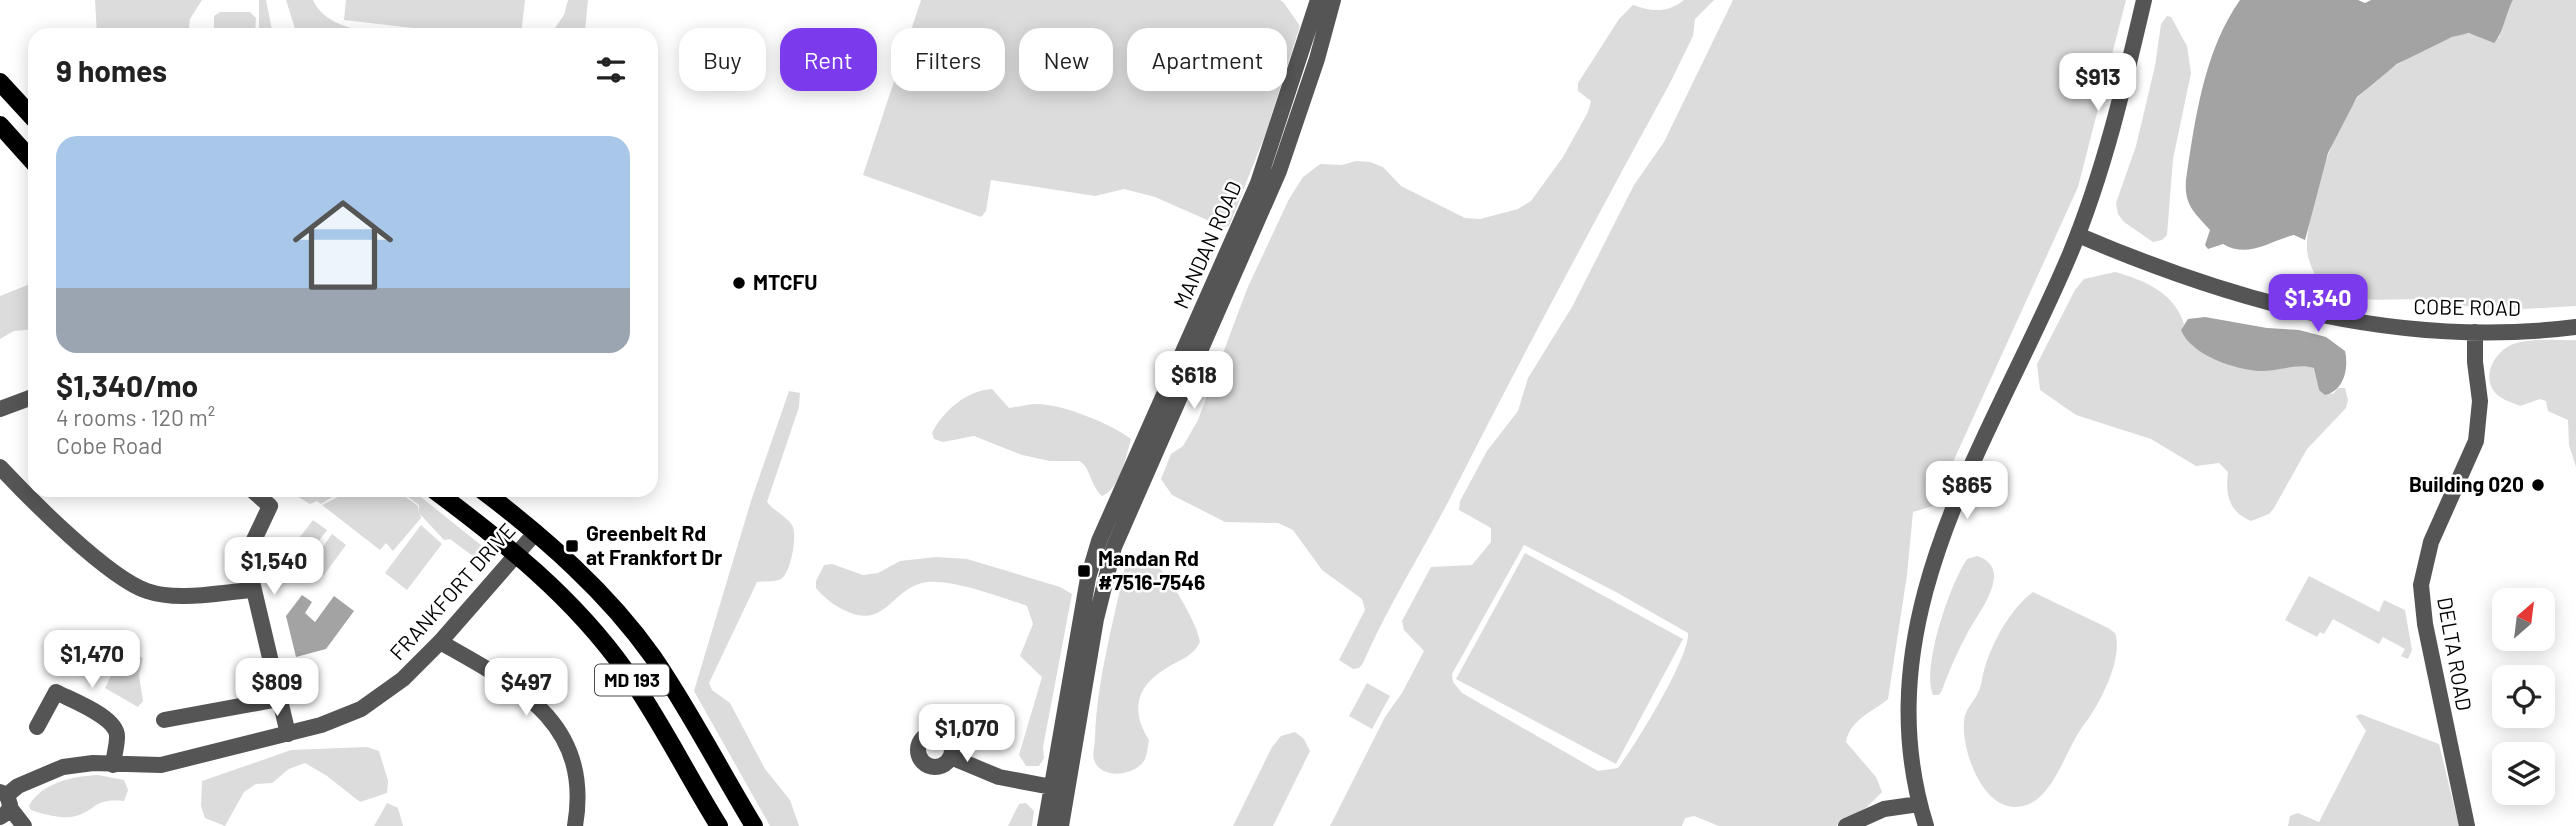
<!DOCTYPE html>
<meta charset="utf-8">
<style>
:root{--surface:#fff;--page:#f2f2f2;--text:#222;--muted:#767676;--accent:#7c3aed}
body{margin:0;font-family:Barlow,sans-serif;background:var(--page);color:var(--text);height:100vh;display:flex;flex-direction:column;font-size:26px;white-space:nowrap}
*{box-sizing:border-box;margin:0}
p{font-size:23px;color:var(--muted)}
.icon{flex:none;width:38px;height:38px;fill:none;stroke:currentColor;stroke-width:2;stroke-linecap:round;stroke-linejoin:round}
.map{position:relative;flex:1;overflow:hidden}
.drawer{position:absolute;left:28px;top:28px;width:630px;height:469px;display:flex;flex-direction:column;background:var(--surface);border-radius:21px;box-shadow:0 4px 18px #0003}
.drawer>*{flex:none}
.top-card{position:absolute;left:679px;top:28px;width:665px;height:63px;display:flex;gap:14px}
.needle{width:46px;rotate:28deg}
.tools{position:absolute;left:2492px;top:588px;display:grid;gap:14px}
.tools a{display:grid;place-items:center;width:63px;height:63px;border-radius:14px;background:var(--surface);box-shadow:0 4px 18px #0003;font-size:35px}
.price{position:absolute;translate:-50% -60px;padding:0 16px;border-radius:14px;background:#fff;color:#222;font-size:23px;line-height:46px;filter:drop-shadow(0 2px 4px #0008)}
.price::after{content:'';position:absolute;left:50%;top:42px;width:21px;height:16px;margin-left:-10px;background:inherit;clip-path:polygon(0 0,100% 0,50% 100%)}
.price.on{background:var(--accent);color:#fff}
ul{padding:0;list-style:none}
li{display:grid;align-content:center;gap:14px;height:371px;padding:0 28px}
li span{display:grid;place-items:center;height:217px;border-radius:21px;color:#555}
li>.icon{margin-inline-start:auto}
span .icon{width:126px;height:126px;fill:#fffc;stroke-width:1}
li b{font-size:30px}
h2{display:flex;justify-content:space-between;align-items:center;height:84px;padding:0 28px;font-size:30px}
.chip{padding:0 24px;border-radius:21px;background:var(--surface);box-shadow:0 4px 18px #0003;font-size:24px;line-height:63px}
.chip.on{background:var(--accent);color:#fff}
.map>svg:first-child{display:block}
</style>
<div class="map">
<svg width="2576" height="826" viewBox="0 0 2576 826">
<rect width="100%" height="100%" fill="#fff"/>
<path fill="#dcdcdc" fill-rule="evenodd" d="M 95,0 L 202,0 L 190,19 L 188,35 L 97,35 Z
M 259,0 L 266,0 L 273,35 L 259,35 Z
M 286,0 L 313,0 C 330,36 383,31 417,35 L 297,35 Z
M 346,0 L 525,0 L 521,35 L 474,35 L 344,20 Z
M 568,0 L 588,0 L 585,30 L 580,35 L 550,35 L 564,15 Z
M 921,0 L 1280,0 L 1284,3 L 1300,26 L 1265,135 L 1229,226 L 1223,227 L 1155,197 L 1124,189 L 1095,196 L 991,180 L 986,211 L 981,217 L 863,175 Z
M 1684,0 L 1714,0 L 1695,19 L 1693,36 L 1670,83 C 1594,222 1519,362 1447,504 C 1419,557 1387,608 1363,663 L 1359,668 L 1353,669 L 1339,660 L 1365,610 L 1362,599 L 1322,570 L 1293,530 L 1278,523 L 1225,522 L 1172,495 L 1161,479 L 1171,454 L 1183,446 L 1198,420 L 1247,289 L 1289,199 L 1303,177 L 1320,164 L 1342,165 L 1356,161 L 1370,162 L 1383,167 L 1401,186 L 1465,218 L 1480,219 L 1518,209 L 1531,201 L 1563,157 L 1588,112 L 1591,101 L 1578,91 L 1578,83 L 1619,19 L 1633,5 C 1652,12 1668,13 1684,0 Z
M 1733,0 L 2126,0 L 2078,187 L 1933,506 L 1913,512 L 1907,575 L 1888,699 C 1873,712 1850,719 1846,742 L 1876,777 L 1882,792 L 1867,807 L 1836,826 L 1719,826 L 1694,816 L 1685,818 L 1682,826 L 1330,826 L 1385,717 L 1402,693 L 1424,651 L 1404,630 L 1402,621 L 1431,567 L 1472,565 L 1491,542 L 1491,528 L 1459,510 L 1460,501 L 1487,451 L 1518,411 L 1528,378 L 1572,307 L 1634,185 L 1664,142 ZM 1524,545 L 1616,592 L 1688,633 C 1690,657 1635,746 1618,768 L 1598,771 L 1462,693 L 1453,682 L 1452,674 Z
M 2513,0 L 2576,0 L 2576,306 C 2542,308 2509,311 2475,307 C 2460,306 2444,302 2428,300 C 2400,297 2347,306 2325,288 C 2316,281 2308,261 2307,250 C 2306,213 2334,123 2359,96 C 2381,72 2408,57 2438,43 C 2454,36 2471,27 2486,40 L 2499,38 L 2504,15 Z
M 220,12 L 250,12 L 256,18 L 255,35 L 214,35 L 214,16 Z
M 2167,16 L 2171,17 L 2187,46 L 2191,73 L 2173,159 L 2167,235 L 2162,240 L 2153,242 L 2124,222 L 2118,214 L 2116,203 L 2136,146 L 2155,66 L 2161,24 Z
M 2115,272 C 2144,280 2175,293 2184,324 L 2181,330 L 2259,371 L 2304,365 L 2315,368 L 2319,390 L 2333,394 L 2338,388 L 2345,388 L 2348,400 L 2346,408 L 2307,449 L 2274,508 L 2269,514 L 2251,521 C 2229,512 2225,494 2228,472 L 2219,463 L 2196,466 L 2151,439 L 2076,415 L 2040,390 L 2037,364 L 2075,290 L 2084,279 Z
M 35,282 L 35,329 L 14,331 L 0,339 L 0,296 Z
M 2576,340 L 2576,467 L 2569,445 L 2568,420 L 2548,411 L 2546,401 L 2540,399 L 2520,406 C 2514,403 2506,401 2500,397 C 2479,382 2492,354 2511,345 C 2528,337 2557,341 2576,340 Z
M 992,389 L 1009,408 C 1018,407 1028,404 1037,404 C 1062,404 1112,424 1131,439 C 1126,456 1120,489 1102,496 C 1089,484 1091,467 1079,461 L 1050,461 L 1022,455 L 974,436 L 943,442 L 934,439 L 932,433 C 944,410 966,391 992,389 Z
M 789,391 L 800,393 L 799,407 L 767,502 C 774,511 786,516 792,525 C 798,533 791,577 779,580 C 773,582 764,581 757,582 L 709,683 L 712,690 L 730,703 L 765,769 L 790,800 L 799,826 L 770,826 L 694,691 L 751,501 Z
M 299,490 L 396,490 L 418,506 L 419,513 L 419,505 L 399,490 L 412,490 L 486,549 L 488,557 L 482,563 L 450,539 L 444,540 L 420,514 L 421,518 L 393,551 L 386,543 L 380,550 L 322,505 L 348,492 L 340,492 L 321,504 L 317,501 L 310,504 L 295,495 Z
M 313,520 L 327,530 L 304,561 L 290,550 Z
M 421,525 L 442,544 L 407,590 L 385,573 Z
M 332,534 L 346,545 L 324,575 L 310,565 Z
M 1132,553 C 1143,556 1153,560 1161,570 C 1174,585 1197,623 1200,642 C 1192,658 1178,660 1165,669 C 1135,687 1131,712 1149,740 C 1148,746 1147,756 1144,761 C 1134,776 1101,780 1094,760 C 1092,754 1095,744 1095,738 C 1097,677 1115,617 1127,557 Z
M 1525,553 L 1683,639 L 1616,764 L 1456,679 Z
M 1977,556 C 2016,568 1977,614 1967,634 C 1957,652 1949,671 1942,690 L 1939,695 L 1933,695 C 1921,668 1950,584 1967,559 Z
M 936,557 L 967,559 L 1060,587 L 1072,594 L 1043,747 L 1044,758 L 1039,766 L 1026,766 L 1019,755 L 1042,677 L 1020,656 L 1033,624 L 1027,606 C 1002,597 952,579 927,582 C 891,587 887,630 846,611 C 835,606 824,598 816,588 L 816,581 L 824,565 L 832,564 L 863,575 L 878,573 L 900,561 Z
M 2309,576 L 2379,612 L 2384,600 L 2405,610 L 2412,650 L 2408,659 L 2401,656 L 2405,649 L 2383,637 L 2379,644 L 2333,619 L 2324,634 L 2320,632 L 2317,637 L 2285,620 Z
M 2033,592 L 2108,628 L 2115,633 C 2124,658 2099,706 2083,726 C 2067,747 2055,793 2029,804 C 1986,822 1961,752 1964,721 C 1965,709 1973,703 1978,693 C 1982,685 1982,676 1985,667 C 1993,641 2011,608 2033,592 Z
M 129,652 L 143,658 L 139,675 L 143,701 L 138,707 L 105,688 L 121,655 Z
M 1367,683 L 1390,696 L 1372,729 L 1349,716 Z
M 2360,714 L 2439,744 L 2459,826 L 2288,826 L 2290,816 L 2298,813 L 2319,822 L 2366,731 L 2356,716 Z
M 1295,732 L 1304,739 L 1310,751 L 1273,826 L 1233,826 L 1272,747 L 1281,736 Z
M 367,747 L 379,751 L 388,781 L 387,793 L 360,802 L 327,776 L 305,763 L 289,769 L 272,783 L 256,784 L 244,792 L 225,826 L 205,818 L 201,806 L 202,781 L 291,750 Z
M 98,775 L 124,780 L 128,790 L 124,801 C 93,798 97,810 76,816 C 63,820 43,814 31,810 L 29,806 C 41,783 73,776 98,775 Z
M 387,803 L 398,808 L 403,826 L 374,826 Z
M 1026,803 L 1034,811 L 1032,826 L 1008,826 L 1019,804 Z"/>
<path fill="#a3a3a3" d="M 2240,0 L 2358,0 L 2365,3 L 2371,0 L 2513,0 C 2506,12 2503,34 2494,43 L 2469,33 L 2452,37 L 2397,64 L 2357,97 L 2328,153 L 2305,240 L 2294,235 C 2269,241 2248,259 2223,244 L 2208,249 L 2205,245 L 2210,230 C 2194,212 2184,205 2186,180 C 2195,119 2204,51 2240,0 Z
M 2205,317 L 2267,328 L 2299,330 L 2326,337 L 2345,351 C 2349,368 2344,391 2325,395 L 2319,390 L 2314,368 C 2298,363 2279,371 2261,371 C 2235,370 2191,355 2181,330 L 2188,319 Z
M 302,595 L 312,602 L 305,613 L 315,622 L 334,596 L 354,611 L 326,649 L 296,657 L 286,616 Z"/>
<g fill="none" stroke-linecap="round" stroke-linejoin="round">
<path stroke="#555" stroke-width="16" d="M 2078,235 C 2237,303 2401,349 2576,327
M 0,409 L 35,396
M 0,467 C 29,498 108,578 147,591 C 179,602 220,592 253,590
M 252,490 L 270,506 L 253,542 L 250,573 L 288,734
M 440,642 C 516,685 593,722 575,826
M 164,720 L 279,699
M 37,727 L 56,692 C 71,700 118,717 117,737 C 117,746 114,755 113,765
M918 750a17 17 0 1 1 34 0a17 17 0 1 1-34 0Z
M 951,757 L 999,777 L 1062,789
M 0,792 L 7,795 L 10,805 L 8,812 L 0,817
M 7,795 L 18,786 L 63,767 L 93,763 L 161,765 L 321,725 L 361,709 L 403,679 L 440,642 L 536,532
M 10,808 L 24,826
M 1045,826 L 1088,578 L 1099,541 L 1258,183 L 1318,0
M 1061,826 L 1096,619 L 1114,547 L 1279,171 L 1317,59 L 1333,0
M 1846,826 L 1884,809 L 1919,804
M 1926,826 C 1861,617 1993,438 2070,254 C 2104,172 2124,86 2144,0
M 2467,826 L 2425,624 L 2421,585 L 2431,542 L 2476,441 L 2480,401 L 2475,362 L 2475,332"/>
<path stroke="#000" stroke-width="18" d="M 0,82 L 35,120
M 0,125 L 35,164
M 434,490 C 505,543 573,597 625,670 C 660,719 687,775 719,826
M 482,490 C 545,538 607,592 653,657 C 690,711 720,770 754,826"/>
</g>
<g fill="#000" stroke="#fff" stroke-width="2.5">
<circle cx="739" cy="283" r="7"/>
<circle cx="2538" cy="485" r="7"/>
<rect x="565" y="539" width="14" height="14" rx="3.5"/>
<rect x="1077" y="564" width="14" height="14" rx="3.5"/>
</g>
<g text-anchor="middle" stroke-width="5" stroke-linejoin="round" paint-order="stroke">
<rect fill="#fff" stroke="#4c4c4c" stroke-width="2" x="595" y="664.5" width="74" height="31" rx="5"/>
<g font-size="19" font-weight="bold" fill="#000">
<text x="632" y="687">MD 193</text>
</g>
<g font-size="21" fill="#000" stroke="#fff">
<text transform="translate(1208 245) rotate(-66)" y="7">MANDAN ROAD</text>
<text transform="translate(2467 308) rotate(1)" y="7">COBE ROAD</text>
<text transform="translate(453 592) rotate(-48)" y="7">FRANKFORT DRIVE</text>
<text transform="translate(2454 654) rotate(80)" y="7">DELTA ROAD</text>
</g>
<g font-size="21" font-weight="bold" fill="#000" stroke="#fff" text-anchor="start">
<text x="753" y="290">MTCFU</text>
<text x="2524" y="492" text-anchor="end">Building 020</text>
<text x="586" y="541">Greenbelt Rd<tspan x="586" dy="24">at Frankfort Dr</tspan></text>
<text x="1098" y="566">Mandan Rd<tspan x="1098" dy="24">#7516-7546</tspan></text>
</g>
</g>
</svg>
<div class="tools">
<a><svg class="needle" viewBox="-14 -14 28 28"><path d="M0-13l5 13h-10z" fill="#e53935"/><path d="M0 13l5-13h-10z" fill="#767676"/></svg></a>
<a><svg class="icon" aria-label="locate" viewBox="0 0 24 24"><circle cx="12" cy="12" r="6"/><path d="M12 2v4M12 18v4M2 12h4M18 12h4"/></svg></a>
<a><svg class="icon" aria-label="layers" viewBox="0 0 24 24"><path d="M12 4l9 5-9 5-9-5zM3 14l9 5 9-5"/></svg></a>
</div>
<b class="price" style="left:2098px;top:113px">$913</b>
<b class="price on" style="left:2318px;top:334px">$1,340</b>
<b class="price" style="left:1194px;top:411px">$618</b>
<b class="price" style="left:1967px;top:521px">$865</b>
<b class="price" style="left:274px;top:597px">$1,540</b>
<b class="price" style="left:92px;top:690px">$1,470</b>
<b class="price" style="left:277px;top:718px">$809</b>
<b class="price" style="left:526px;top:718px">$497</b>
<b class="price" style="left:967px;top:764px">$1,070</b>
<div class="top-card">
<a class="chip">Buy</a>
<a class="chip on">Rent</a>
<a class="chip">Filters</a>
<a class="chip">New</a>
<a class="chip">Apartment</a>
</div>
<section class="drawer">
<h2>9 homes<svg class="icon" aria-label="filters" viewBox="0 0 24 24"><path d="M4 7h16M4 17h16"/><circle cx="9" cy="7" r="2"/><circle cx="15" cy="17" r="2"/></svg></h2>
<ul>
<li><span style="background:linear-gradient(#a9c7e8 70%,#9aa5b1 0)"><svg class="icon" aria-label="home" viewBox="0 0 24 24"><path d="M3 11l9-7 9 7M6 9v11h12V9"/></svg></span><div><b>$1,340/mo</b><p>4 rooms · 120 m²</p><p>Cobe Road</p></div></li>
</ul>
</section>
</div>
